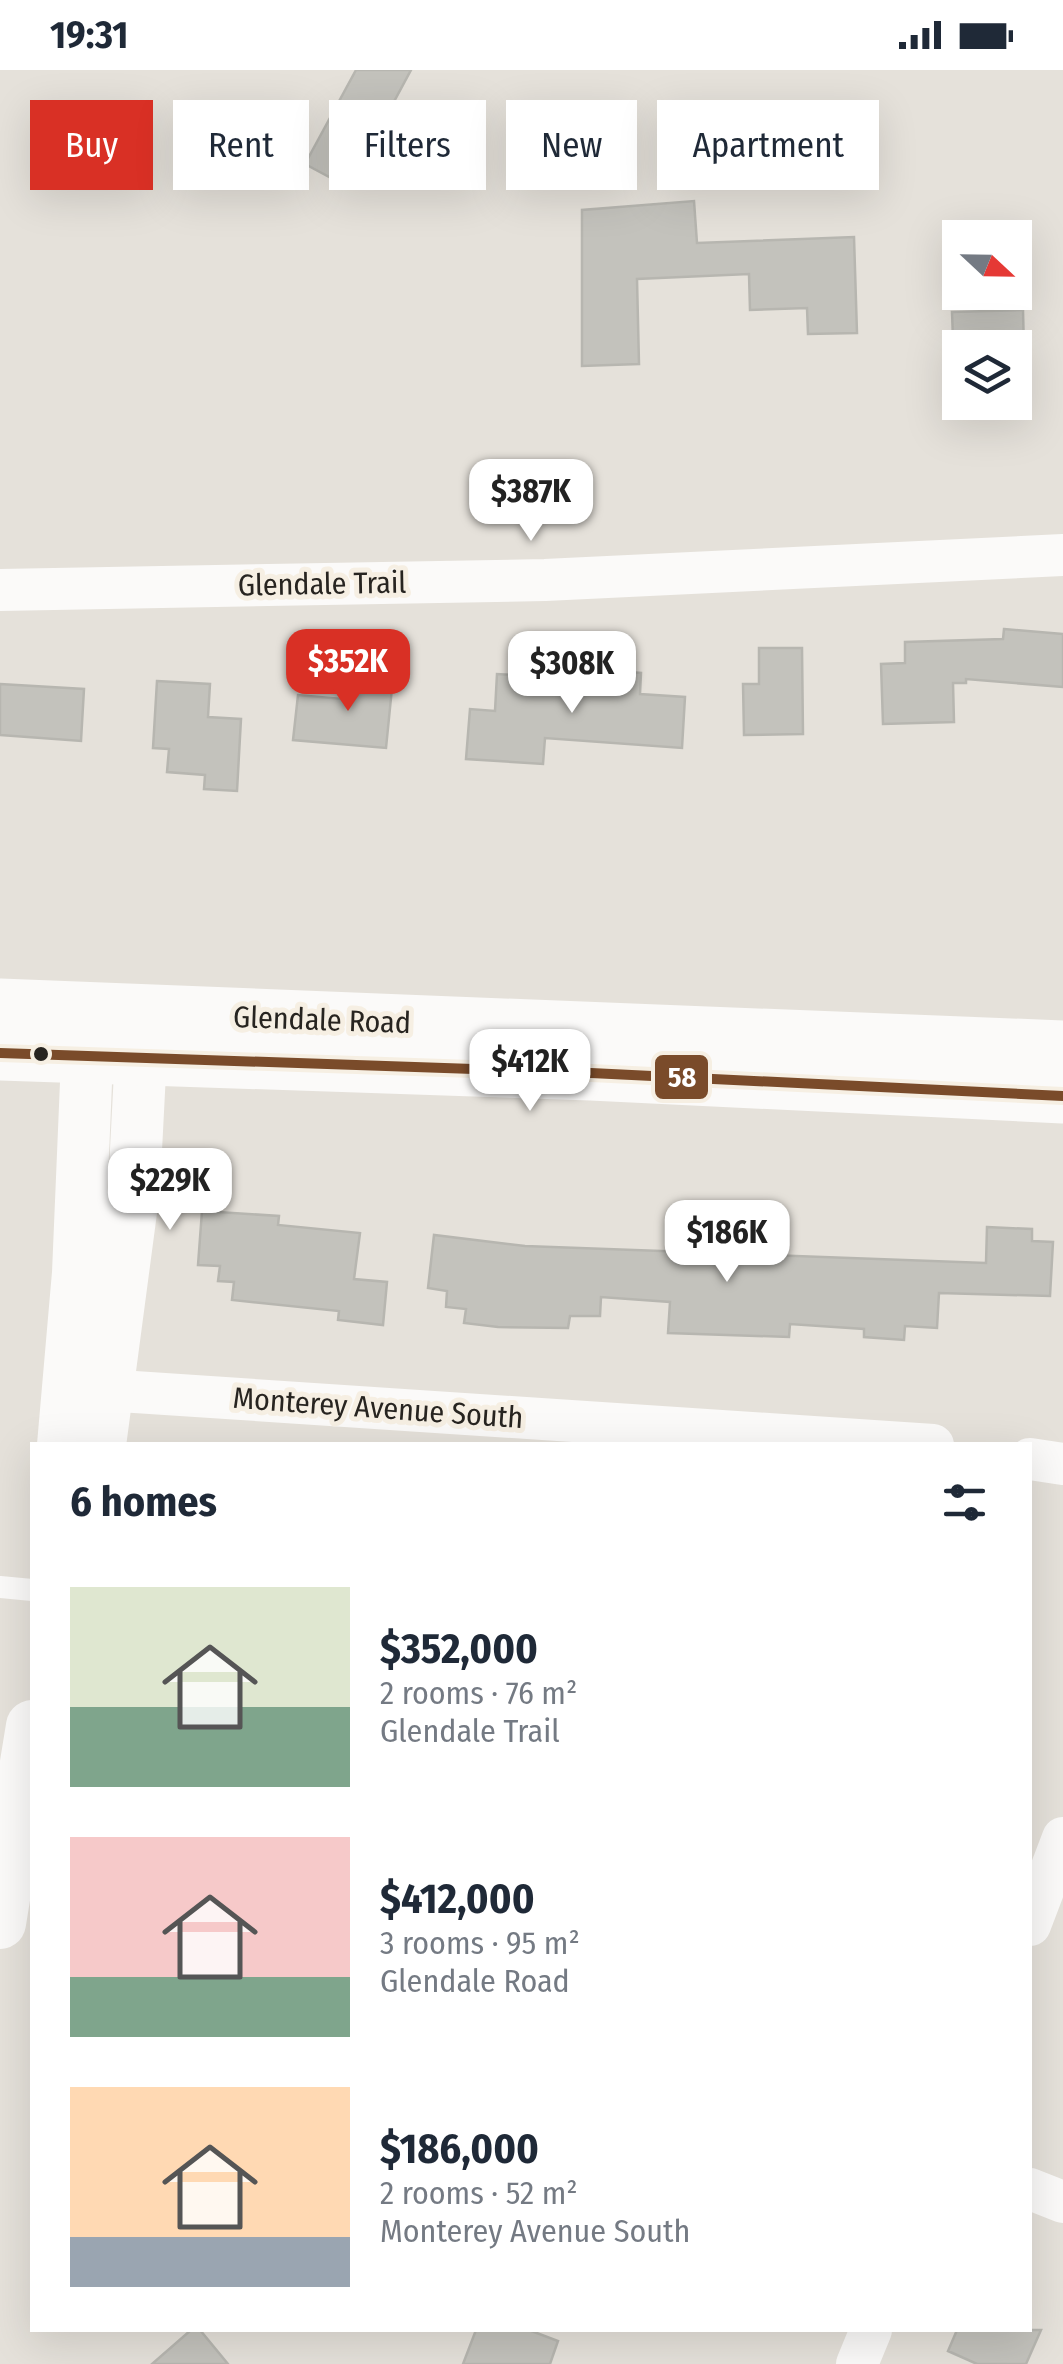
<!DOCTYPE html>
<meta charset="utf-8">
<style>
:root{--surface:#fff;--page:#f2f2f3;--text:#1f2937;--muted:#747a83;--accent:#d93025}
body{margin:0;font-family:"Fira Sans Condensed",sans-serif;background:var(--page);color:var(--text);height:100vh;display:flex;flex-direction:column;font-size:38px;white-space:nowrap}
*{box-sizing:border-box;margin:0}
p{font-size:32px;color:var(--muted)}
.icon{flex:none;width:55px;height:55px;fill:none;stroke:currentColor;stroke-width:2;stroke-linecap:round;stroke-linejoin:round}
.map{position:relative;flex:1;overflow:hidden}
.side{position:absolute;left:30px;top:1372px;width:1002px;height:890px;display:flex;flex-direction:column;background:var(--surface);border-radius:0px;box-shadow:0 10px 40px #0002}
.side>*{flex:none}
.banner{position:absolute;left:30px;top:30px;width:1005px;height:90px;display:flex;gap:20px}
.needle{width:65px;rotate:112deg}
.buttons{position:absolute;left:942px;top:150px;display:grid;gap:20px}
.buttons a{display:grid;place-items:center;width:90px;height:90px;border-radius:0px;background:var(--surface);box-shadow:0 10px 40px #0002;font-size:50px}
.price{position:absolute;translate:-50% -85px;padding:0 22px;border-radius:20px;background:#fff;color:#222;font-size:32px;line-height:65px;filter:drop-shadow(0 2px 5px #0008)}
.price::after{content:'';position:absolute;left:50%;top:60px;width:30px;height:22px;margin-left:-15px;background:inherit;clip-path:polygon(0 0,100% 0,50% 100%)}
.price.current{background:var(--accent);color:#fff}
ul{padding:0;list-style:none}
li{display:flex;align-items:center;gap:30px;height:250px;padding:0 40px}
li span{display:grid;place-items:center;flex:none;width:280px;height:200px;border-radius:0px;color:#555}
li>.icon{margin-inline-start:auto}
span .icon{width:120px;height:120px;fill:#fffc;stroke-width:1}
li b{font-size:42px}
h2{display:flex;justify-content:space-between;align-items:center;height:120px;padding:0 40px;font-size:42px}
.pill{padding:0 35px;border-radius:0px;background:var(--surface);box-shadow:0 10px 40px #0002;font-size:35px;line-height:90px}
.pill.current{background:var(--accent);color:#fff}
.status{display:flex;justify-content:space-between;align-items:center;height:70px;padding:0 50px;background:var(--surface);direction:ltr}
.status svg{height:28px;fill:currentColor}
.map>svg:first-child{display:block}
</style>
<div class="status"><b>19:31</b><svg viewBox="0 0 49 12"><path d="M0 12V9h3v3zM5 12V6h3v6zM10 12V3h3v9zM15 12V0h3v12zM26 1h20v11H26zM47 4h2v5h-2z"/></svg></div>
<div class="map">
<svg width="1063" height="2294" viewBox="0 0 1063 2294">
<rect width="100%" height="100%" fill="#e5e1da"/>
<path fill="#c3c2bc" stroke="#b7b6b0" stroke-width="2.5" d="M 356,0 L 411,0 L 348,117 L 305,94 Z
M 694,131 L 697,173 L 854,167 L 857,263 L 808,264 L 807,238 L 750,240 L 749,204 L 637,209 L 639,294 L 582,296 L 582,140 Z
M 1023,240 L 1025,322 L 1015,322 L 1015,278 L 960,278 L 960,323 L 955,324 L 952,242 Z
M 1004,559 L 1063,564 L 1063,617 L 966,609 L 966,613 L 953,613 L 954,652 L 883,654 L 881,594 L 905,593 L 905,572 L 1003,569 Z
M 759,578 L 802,578 L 803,664 L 744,665 L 743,614 L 759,614 Z
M 589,599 L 641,603 L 640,624 L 685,627 L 682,678 L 545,668 L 543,694 L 466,689 L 470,639 L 495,641 L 497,604 L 589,610 Z
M 344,604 L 393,608 L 386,678 L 293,670 L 298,625 L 342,629 Z
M 157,611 L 210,614 L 208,647 L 241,649 L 237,721 L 204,719 L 205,705 L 167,702 L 169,679 L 153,678 Z
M 0,614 L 84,619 L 81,671 L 0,665 Z
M 202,1141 L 279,1146 L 278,1155 L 360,1163 L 354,1209 L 387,1212 L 383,1255 L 338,1250 L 339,1241 L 232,1230 L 234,1212 L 218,1211 L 220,1196 L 198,1195 Z
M 987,1157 L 1032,1159 L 1032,1171 L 1053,1172 L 1050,1226 L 939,1223 L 937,1258 L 905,1256 L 904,1270 L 864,1267 L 864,1259 L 790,1254 L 789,1267 L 668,1263 L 670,1232 L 601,1227 L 600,1246 L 570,1246 L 568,1258 L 498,1257 L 464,1253 L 466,1239 L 446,1237 L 447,1221 L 428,1218 L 434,1165 L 525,1176 L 986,1193 Z
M 191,2260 L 200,2260 L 228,2294 L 152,2294 Z
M 476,2260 L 529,2260 L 558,2271 L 550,2294 L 463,2294 Z
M 957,2260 L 1041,2260 L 1026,2294 L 977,2294 L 948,2281 Z"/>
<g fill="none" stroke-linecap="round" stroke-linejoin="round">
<path stroke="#fbfaf9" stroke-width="22" d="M 0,1517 L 32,1520"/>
<path stroke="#fbfaf9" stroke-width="42" d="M 0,520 L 545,510 L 1063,485
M 74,1318 L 933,1375
M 1030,1389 L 1063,1394
M 1030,1855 L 1063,1768
M 1030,2119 L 1063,2132
M 857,2294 L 871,2260"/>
<path stroke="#fbfaf9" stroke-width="52" d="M 63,1375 L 78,1203 L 89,941
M 100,1375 L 134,1119 L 143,944
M 0,1853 L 32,1656"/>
<path stroke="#fbfaf9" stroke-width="55" d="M 0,936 L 1063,978
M 0,983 L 591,1003 L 1063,1026"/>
<defs>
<path id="bus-1" d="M 0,983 L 591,1003 L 1063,1026"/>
</defs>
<use href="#bus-1" stroke="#f6efe3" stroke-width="18"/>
<use href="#bus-1" stroke="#7a4b2a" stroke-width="10"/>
</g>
<circle fill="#272420" stroke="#f6efe3" stroke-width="4" cx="41" cy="984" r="9"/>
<g text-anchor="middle" stroke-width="10" stroke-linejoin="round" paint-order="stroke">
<g font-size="30" fill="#272420" stroke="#f6efe3">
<text transform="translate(322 514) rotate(-1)" y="10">Glendale Trail</text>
<text transform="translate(322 950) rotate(2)" y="10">Glendale Road</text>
<text transform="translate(378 1338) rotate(4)" y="10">Monterey Avenue South</text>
</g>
</g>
<rect stroke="#f6efe3" stroke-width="4" x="653" y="983" width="57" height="48" rx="10" fill="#7a4b2a"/>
<g font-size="28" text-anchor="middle" font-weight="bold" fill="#fff">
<text x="682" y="1017">58</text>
</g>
</svg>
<div class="buttons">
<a><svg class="needle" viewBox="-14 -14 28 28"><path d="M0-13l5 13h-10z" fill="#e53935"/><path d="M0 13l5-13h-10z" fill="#747a83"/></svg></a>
<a><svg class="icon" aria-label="layers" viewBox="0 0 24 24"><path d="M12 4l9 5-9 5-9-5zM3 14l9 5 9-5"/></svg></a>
</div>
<b class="price" style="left:531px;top:474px">$387K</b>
<b class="price current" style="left:348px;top:644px">$352K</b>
<b class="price" style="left:572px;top:646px">$308K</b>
<b class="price" style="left:530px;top:1044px">$412K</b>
<b class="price" style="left:170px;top:1163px">$229K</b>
<b class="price" style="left:727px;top:1215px">$186K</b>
<div class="banner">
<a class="pill current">Buy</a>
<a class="pill">Rent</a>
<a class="pill">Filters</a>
<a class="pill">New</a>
<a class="pill">Apartment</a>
</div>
<section class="side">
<h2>6 homes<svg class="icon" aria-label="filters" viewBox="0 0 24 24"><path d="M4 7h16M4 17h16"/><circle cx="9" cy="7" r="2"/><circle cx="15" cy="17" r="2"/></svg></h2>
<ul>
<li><span style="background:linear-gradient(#dfe7d0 60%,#7fa58c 0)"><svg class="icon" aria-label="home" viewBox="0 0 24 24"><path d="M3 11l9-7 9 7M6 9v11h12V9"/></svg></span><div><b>$352,000</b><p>2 rooms · 76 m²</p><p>Glendale Trail</p></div></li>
<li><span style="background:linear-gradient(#f6c9c9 70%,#7fa58c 0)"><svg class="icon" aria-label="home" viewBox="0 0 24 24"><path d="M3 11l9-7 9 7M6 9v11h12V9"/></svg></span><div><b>$412,000</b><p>3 rooms · 95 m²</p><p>Glendale Road</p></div></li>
<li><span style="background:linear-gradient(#ffd9b3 75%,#9aa5b1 0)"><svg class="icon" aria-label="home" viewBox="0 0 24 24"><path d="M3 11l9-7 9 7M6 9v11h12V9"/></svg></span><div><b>$186,000</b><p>2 rooms · 52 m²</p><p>Monterey Avenue South</p></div></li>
</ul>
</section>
</div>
